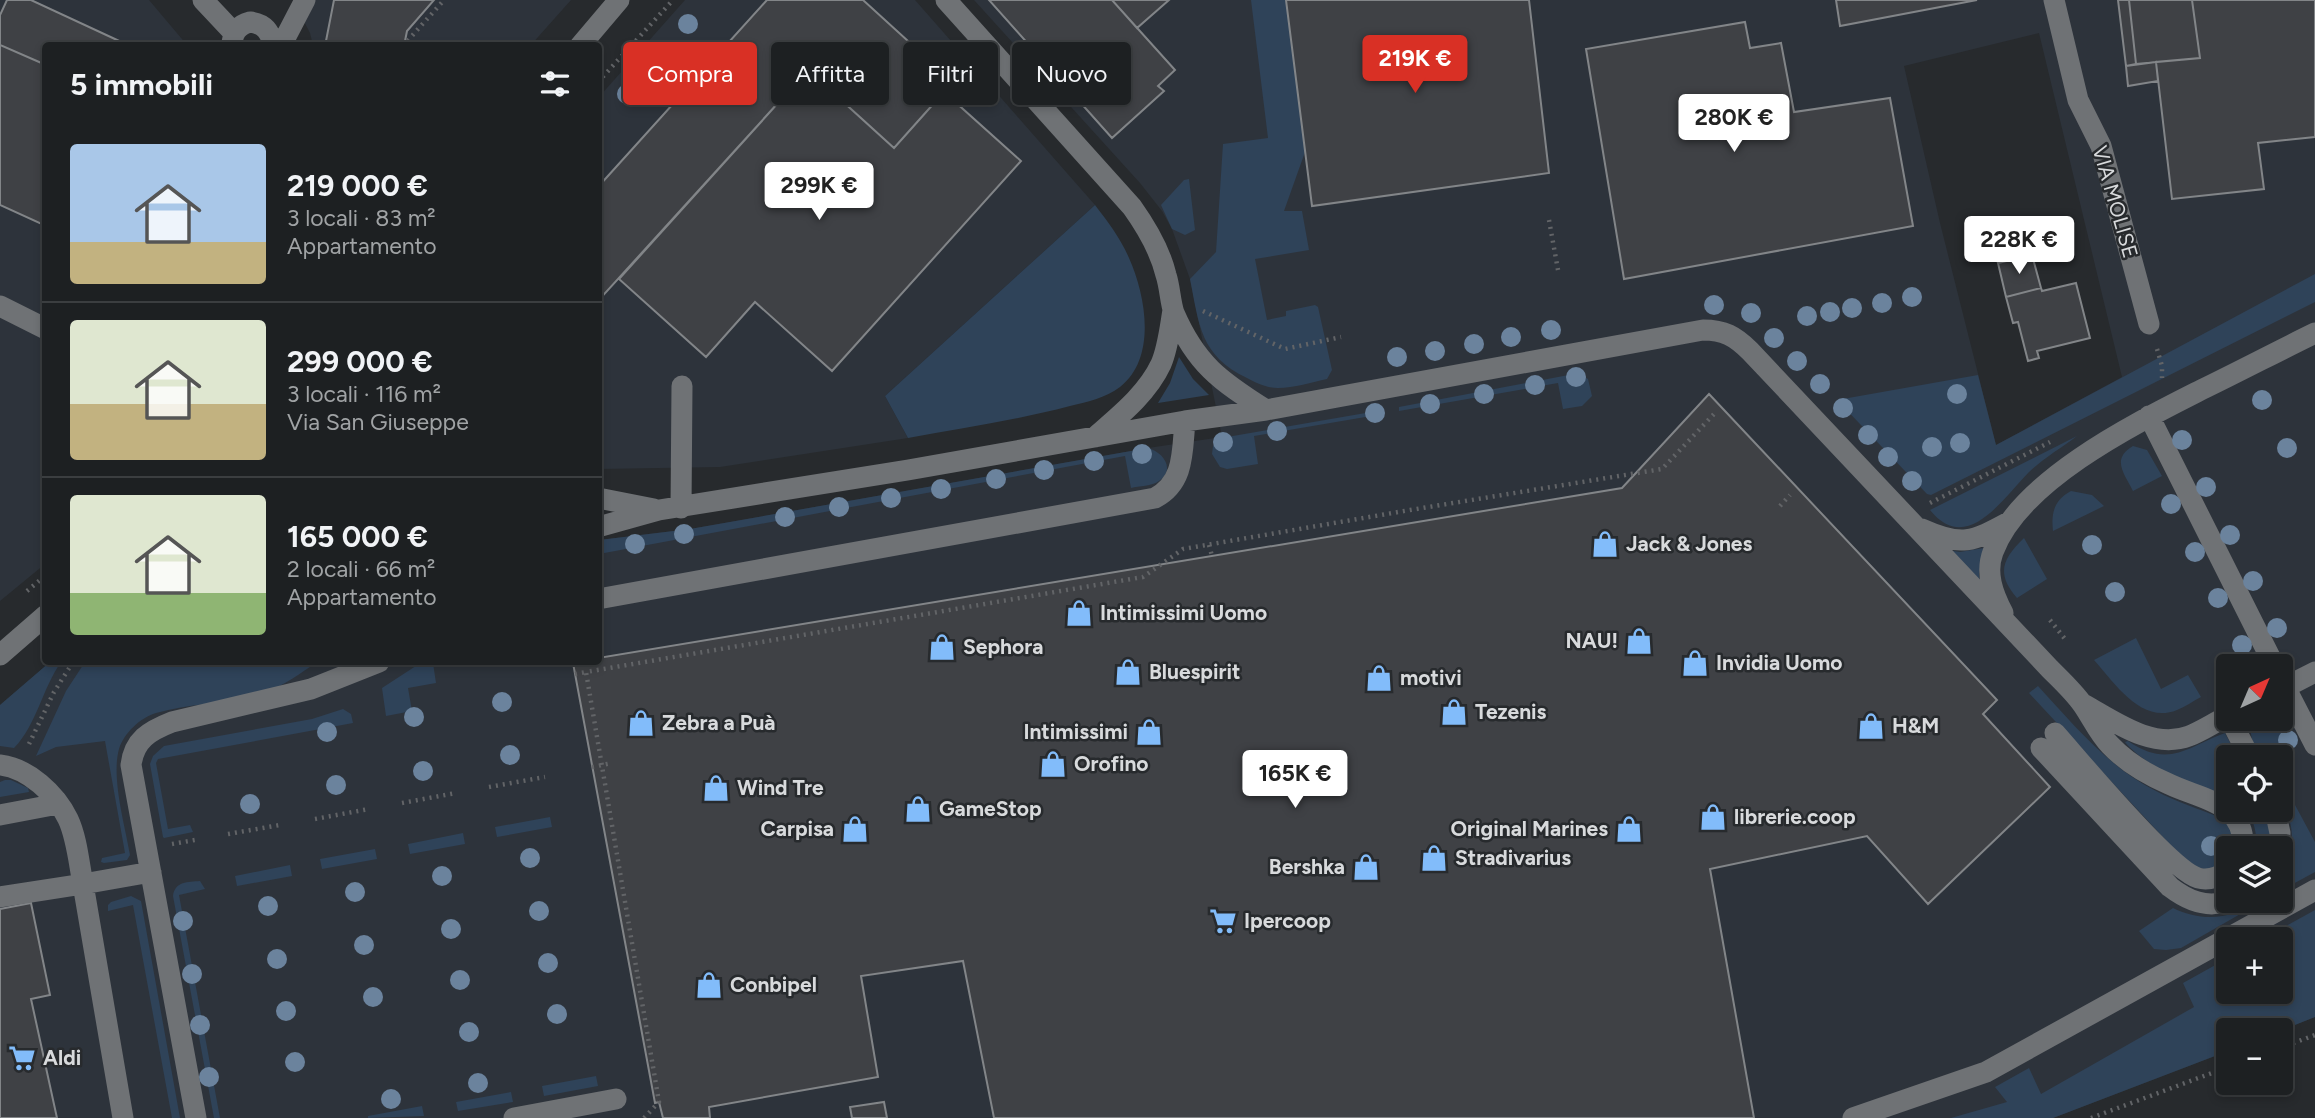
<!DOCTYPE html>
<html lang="it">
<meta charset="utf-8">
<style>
:root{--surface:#1d2022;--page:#25282a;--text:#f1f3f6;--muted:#a0a3a5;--line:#3b3e40;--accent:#d93025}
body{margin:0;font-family:Figtree,sans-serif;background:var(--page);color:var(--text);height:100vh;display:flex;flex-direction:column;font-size:26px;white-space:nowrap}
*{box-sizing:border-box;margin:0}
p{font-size:23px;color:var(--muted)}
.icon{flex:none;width:38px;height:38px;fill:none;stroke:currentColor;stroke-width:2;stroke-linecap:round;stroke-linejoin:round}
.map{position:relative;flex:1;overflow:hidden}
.sheet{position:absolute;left:42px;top:42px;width:560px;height:623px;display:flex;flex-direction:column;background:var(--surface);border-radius:7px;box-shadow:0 4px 10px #0003,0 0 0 2px var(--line)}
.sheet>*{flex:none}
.banner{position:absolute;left:623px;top:42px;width:665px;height:63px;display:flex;gap:14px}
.needle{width:46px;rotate:44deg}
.tools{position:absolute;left:2216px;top:654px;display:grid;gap:14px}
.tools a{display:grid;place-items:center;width:77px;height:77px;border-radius:7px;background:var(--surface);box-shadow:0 4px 10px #0003,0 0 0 2px var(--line);font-size:35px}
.price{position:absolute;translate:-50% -60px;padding:0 16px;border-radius:7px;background:#fff;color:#222;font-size:23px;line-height:46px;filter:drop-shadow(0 2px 4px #0008)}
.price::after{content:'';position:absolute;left:50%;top:42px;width:21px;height:16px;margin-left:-10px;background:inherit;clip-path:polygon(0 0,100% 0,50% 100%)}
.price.selected{background:var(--accent);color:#fff}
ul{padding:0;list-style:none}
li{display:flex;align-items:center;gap:21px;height:175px;padding:0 28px}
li+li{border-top:2px solid var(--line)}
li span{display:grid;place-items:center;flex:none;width:196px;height:140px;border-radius:7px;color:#555}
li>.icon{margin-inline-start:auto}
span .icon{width:84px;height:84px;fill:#fffc;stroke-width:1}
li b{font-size:30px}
h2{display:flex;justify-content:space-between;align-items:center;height:84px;padding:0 28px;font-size:30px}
.chip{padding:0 24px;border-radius:7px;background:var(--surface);box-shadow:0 4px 10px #0003,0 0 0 2px var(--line);font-size:24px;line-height:63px}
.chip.selected{background:var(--accent);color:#fff}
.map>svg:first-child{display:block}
</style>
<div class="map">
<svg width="2315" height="1118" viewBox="0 0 2315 1118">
<rect width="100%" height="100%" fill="#272a2d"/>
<path fill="#2d333b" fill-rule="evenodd" d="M 0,0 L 149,0 L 187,45 L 46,46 L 45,564 L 0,601 Z
M 293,0 L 571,0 L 530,46 L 313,45 L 310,33 Z
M 685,0 L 915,0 L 1095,205 L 885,396 L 908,438 L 720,467 L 599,469 L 599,97 Z
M 974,0 L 2315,0 L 2315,1017 L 2280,1031 L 2228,1031 L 2228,1051 L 2053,1118 L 0,1118 L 0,705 L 50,662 L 598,662 L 599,540 L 690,529 L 1148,448 L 1222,437 L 1190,279 L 1172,229 L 1162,211 L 1140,183 ZM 2039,33 L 2122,377 L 1996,445 L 1940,223 L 1904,66 ZM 2228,667 L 2280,667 L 2280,719 L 2228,719 ZM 2228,758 L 2280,758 L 2280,810 L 2228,810 ZM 2228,849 L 2280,849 L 2280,901 L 2228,901 ZM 2228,940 L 2280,940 L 2280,992 L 2228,992 Z"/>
<path fill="#2f4359" d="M 1251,0 L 1286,0 L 1305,152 L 1284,211 L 1302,211 L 1309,250 L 1255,259 L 1267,320 L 1286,316 L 1286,311 L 1315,305 L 1318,307 L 1332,370 L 1327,379 C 1312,382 1294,388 1278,388 C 1267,388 1256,383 1247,378 C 1200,356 1199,324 1190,279 L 1216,252 L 1223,144 L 1268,138 Z
M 1189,179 L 1195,230 L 1185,235 L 1172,229 L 1161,205 L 1184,180 Z
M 1095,205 C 1108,222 1121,239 1129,258 C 1146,296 1157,358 1120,387 C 1106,398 1086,402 1070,406 C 1017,420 962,428 908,438 L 885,396 Z
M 2315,274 L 2315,302 L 1931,495 L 1927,494 L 1837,400 L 1978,375 L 1996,445 Z
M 1179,357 L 1193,379 L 1209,395 L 1158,403 L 1170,383 Z
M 1579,373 L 1588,379 L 1592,396 L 1582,406 L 1563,409 L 1558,383 L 1399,411 L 1399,407 Z
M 1383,410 L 1383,414 L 1254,436 L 1258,464 L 1227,469 L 1220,467 L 1212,454 L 1213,446 L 1227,437 Z
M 2077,436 C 2061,448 2044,458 2029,472 C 2003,498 1967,556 1930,510 Z
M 2133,446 L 2147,450 L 2162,476 L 2133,491 C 2124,473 2111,459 2133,446 Z
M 1148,448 C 1163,452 1176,469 1159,481 C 1152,486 1139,486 1131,488 L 1125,456 L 599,554 L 599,540 L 690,529 Z
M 2071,491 L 2092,495 L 2104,506 L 2053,531 C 2051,513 2054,500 2071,491 Z
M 2024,538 L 2047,579 L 2017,598 C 1996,574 2002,559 2024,538 Z
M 1984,548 L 1979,574 L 1981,591 L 1940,549 L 1960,552 Z
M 2136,638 L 2161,689 L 2188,675 L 2201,697 C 2193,701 2185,707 2177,710 C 2141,725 2114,682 2094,660 Z
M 50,662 L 61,662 C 42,689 37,724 14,748 L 0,746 L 0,705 Z
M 85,662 L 317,662 C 301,673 285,685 266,692 C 231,704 192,703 156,713 C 140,718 124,733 119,749 C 111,778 125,825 130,855 L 127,860 L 104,863 L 101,862 L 102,858 L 125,853 L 105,741 L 56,747 L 36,756 L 66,691 Z
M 422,662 L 433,663 L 436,683 L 408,688 L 412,711 L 386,716 L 382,688 Z
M 2038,686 C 2073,724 2108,767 2156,791 C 2176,802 2200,809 2221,818 L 2229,825 L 2235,849 L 2228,849 L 2228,861 C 2216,873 2201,870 2188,864 L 2029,693 Z
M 343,709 L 351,714 L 353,723 L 158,759 L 156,763 L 168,829 L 190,825 L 193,832 L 164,838 L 163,837 L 150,764 L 153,756 L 164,746 L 312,719 Z
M 2253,719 L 2280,719 L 2295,744 L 2270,758 L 2261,758 C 2254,745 2247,734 2253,719 Z
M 2225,733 L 2238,758 L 2228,758 L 2228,796 C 2197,788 2145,767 2125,742 L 2128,741 C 2169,769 2187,747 2225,733 Z
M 2280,777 L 2315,842 L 2315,872 L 2280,891 C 2280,872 2293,856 2292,837 C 2292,820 2284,809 2280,794 C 2279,789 2280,782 2280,777 Z
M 5,780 L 11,780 L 28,788 L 29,792 L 0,797 L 0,782 Z
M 2246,810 L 2264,810 L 2271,833 L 2268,849 L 2256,849 C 2257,833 2255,823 2246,810 Z
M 550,817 L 552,827 L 497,837 L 495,827 Z
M 463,833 L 465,844 L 410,854 L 408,844 Z
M 375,849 L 377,859 L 322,869 L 320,859 Z
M 290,865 L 292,876 L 237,886 L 235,876 Z
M 200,881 L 205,889 L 179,895 L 220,1118 L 214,1118 L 173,896 C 175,881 188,882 200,881 Z
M 131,896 L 141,901 L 180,1118 L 172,1118 L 133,905 L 108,911 L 108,905 L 111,902 Z
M 2257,901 L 2263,901 L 2181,948 L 2166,950 L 2154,949 L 2139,931 L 2173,908 C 2202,922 2231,920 2257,901 Z
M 2315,910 L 2315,1017 L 2280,1031 L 2228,1031 L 2228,1051 L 2053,1118 L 1951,1118 L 2007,1102 L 1995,1087 L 2029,1068 L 2041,1094 L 2194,1007 L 2183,983 L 2228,958 L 2228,992 L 2280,992 L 2280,940 L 2261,940 Z
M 596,1076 L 598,1086 L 544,1096 L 542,1086 Z
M 511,1092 L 513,1102 L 458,1111 L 456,1102 Z
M 422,1106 L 424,1116 L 368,1118 L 368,1116 Z"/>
<path fill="#3f4145" stroke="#828588" stroke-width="2" d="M 7,0 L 31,0 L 130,46 L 46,46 L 46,65 L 0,45 L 0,15 Z
M 334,0 L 434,0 L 407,31 L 404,46 L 325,46 Z
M 767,0 L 863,0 L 953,82 L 894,148 L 808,70 L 598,301 L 598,187 Z
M 989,0 L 1112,0 L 1175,70 L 1158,86 L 1164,91 L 1112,138 Z
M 1112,0 L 1169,0 L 1137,28 Z
M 1286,0 L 1529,0 L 1549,173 L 1312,206 Z
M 1836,0 L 1977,0 L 1840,26 Z
M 2118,0 L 2129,0 L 2136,64 L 2126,66 Z
M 2129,0 L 2192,0 L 2200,58 L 2136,64 Z
M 2192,0 L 2315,0 L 2315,137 L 2258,143 L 2264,189 L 2172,199 L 2156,62 L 2200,58 Z
M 1745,22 L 1750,48 L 1781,43 L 1794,112 L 1890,98 L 1913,226 L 1624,279 L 1586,49 Z
M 0,45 L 46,65 L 46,226 L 0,205 Z
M 2156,62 L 2158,81 L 2128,86 L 2126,66 Z
M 808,70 L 894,148 L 944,92 L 1021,161 L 832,371 L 755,302 L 706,357 L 619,279 Z
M 2027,234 L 2032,255 L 1998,263 L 1992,243 Z
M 2032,255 L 2041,288 L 2006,297 L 1998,263 Z
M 2076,283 L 2090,338 L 2037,351 L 2039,358 L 2028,361 L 2018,322 L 2013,323 L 2006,297 L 2041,288 L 2042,291 Z
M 1709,394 L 1997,700 L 1983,714 L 2050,787 L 1928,904 L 1867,836 L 1710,869 L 1754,1118 L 994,1118 L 963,961 L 861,976 L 878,1077 L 709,1107 L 710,1118 L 663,1118 L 659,1102 L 655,1103 L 573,663 L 598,662 L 598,658 L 1622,488 Z
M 31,903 L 50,995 L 31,999 L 57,1118 L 0,1118 L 0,909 Z
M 884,1102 L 887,1118 L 852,1118 L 850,1107 Z"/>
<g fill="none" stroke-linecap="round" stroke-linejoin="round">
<path stroke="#626467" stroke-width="4.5" stroke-dasharray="2 5" stroke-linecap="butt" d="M 403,46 L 444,0
M 598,82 L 673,0
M 1549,220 L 1558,270
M 1203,311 L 1285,349 L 1341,337
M 2157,349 L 2162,366 L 2162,378
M 1930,503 L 2050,442
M 1780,506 L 1790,495
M 1209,545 L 1212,556
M 27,591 L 46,575
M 2050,620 L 2065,639
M 575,674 L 586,672
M 29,744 L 54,692 L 73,662
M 592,767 L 612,763
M 489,787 L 545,777
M 402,803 L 456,793
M 315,819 L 369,809
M 228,834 L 280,825
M 172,844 L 195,840
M 2280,1048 L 2315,1035
M 644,1118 L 659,1102 L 586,672 L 1143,577 L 1183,549 L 1410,510 L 1662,469 L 1714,414
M 2091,1118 L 2228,1067"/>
<path stroke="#6f7275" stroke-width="21" d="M 203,0 L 234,33
M 946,0 L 1132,207 C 1147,228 1160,250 1166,275 C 1170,287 1170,301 1174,313 C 1196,364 1220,381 1266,410
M 2054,0 L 2078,100 L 2101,146 L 2149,324
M 232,46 C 232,33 238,25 250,22 C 266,24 269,32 275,46
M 281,46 L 305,0
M 580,46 L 619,0
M 0,306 L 46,329
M 2149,416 L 2275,667
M 1095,437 C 1119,416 1147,394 1161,364 C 1168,348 1170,328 1173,310
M 598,498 L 654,509
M 681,508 L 682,386
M 598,527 L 659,510 L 908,470 L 1185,421 L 1266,410 L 1703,330 C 1724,330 1735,336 1750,351 L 2050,669 C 2061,680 2074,692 2083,705 C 2092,718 2099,734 2110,745 C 2126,762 2148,775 2169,784 C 2202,800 2246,802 2243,849
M 1922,529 C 1962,547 1972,542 2009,522
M 598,599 L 1155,498 C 1185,482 1182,451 1185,421
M 2003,613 C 1993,594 1985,573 1993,552 C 2020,479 2140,421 2205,388 C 2242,370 2278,351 2315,333
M 0,655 L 46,615
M 2280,677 L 2315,745
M 2280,690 L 2315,672
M 2083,704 C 2114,721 2152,750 2189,736 C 2202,731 2215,722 2228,716
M 2230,719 L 2250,758
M 2055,733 C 2080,761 2170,870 2198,878 C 2209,881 2219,877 2228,870
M 2041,748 L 2170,887 C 2187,900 2206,909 2228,901
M 0,765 C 28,768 56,794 68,819 C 77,838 79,864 83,884 L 0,897
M 2275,810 L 2280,833 L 2278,849
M 0,815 L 58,804
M 123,1118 L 83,884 L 151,872
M 196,1118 L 131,765 C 134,740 149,731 172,722 L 311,689 L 379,662
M 514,1118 L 616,1099
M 1853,1118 L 1986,1072 L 2315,890"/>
</g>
<g fill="#6b839d">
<circle cx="688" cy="24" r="10"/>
<circle cx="627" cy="94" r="10"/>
<circle cx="1912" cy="297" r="10"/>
<circle cx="1882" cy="303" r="10"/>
<circle cx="1714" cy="305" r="10"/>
<circle cx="1852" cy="308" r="10"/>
<circle cx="1830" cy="312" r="10"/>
<circle cx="1751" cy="313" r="10"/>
<circle cx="1807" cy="316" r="10"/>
<circle cx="1551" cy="330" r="10"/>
<circle cx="1511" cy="337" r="10"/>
<circle cx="1774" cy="338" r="10"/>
<circle cx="1474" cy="344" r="10"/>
<circle cx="1435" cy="351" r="10"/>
<circle cx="1397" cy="357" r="10"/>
<circle cx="1797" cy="361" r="10"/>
<circle cx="1576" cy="377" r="10"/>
<circle cx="1820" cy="384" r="10"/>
<circle cx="1535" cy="385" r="10"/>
<circle cx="1484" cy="394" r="10"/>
<circle cx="1957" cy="394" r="10"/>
<circle cx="2262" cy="400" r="10"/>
<circle cx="1430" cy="404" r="10"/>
<circle cx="1843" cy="408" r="10"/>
<circle cx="1375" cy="413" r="10"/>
<circle cx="1277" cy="431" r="10"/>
<circle cx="1868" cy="435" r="10"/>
<circle cx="2182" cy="440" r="10"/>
<circle cx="1223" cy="442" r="10"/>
<circle cx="1960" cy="443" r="10"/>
<circle cx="1932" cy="447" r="10"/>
<circle cx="2287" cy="448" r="10"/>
<circle cx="1142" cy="454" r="10"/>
<circle cx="1888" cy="457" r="10"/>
<circle cx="1094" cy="461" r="10"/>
<circle cx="1044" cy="470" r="10"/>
<circle cx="996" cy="479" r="10"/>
<circle cx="1912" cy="481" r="10"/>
<circle cx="2206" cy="487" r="10"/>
<circle cx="941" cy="489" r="10"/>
<circle cx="891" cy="498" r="10"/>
<circle cx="2171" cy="504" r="10"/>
<circle cx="839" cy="507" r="10"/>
<circle cx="785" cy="517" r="10"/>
<circle cx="684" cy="534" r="10"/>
<circle cx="2230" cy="535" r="10"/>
<circle cx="635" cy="544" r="10"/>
<circle cx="2092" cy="545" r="10"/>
<circle cx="2195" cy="552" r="10"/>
<circle cx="2253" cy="581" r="10"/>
<circle cx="2115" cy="592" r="10"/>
<circle cx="2218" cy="598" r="10"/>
<circle cx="2277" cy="628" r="10"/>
<circle cx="2242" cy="645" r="10"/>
<circle cx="502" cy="702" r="10"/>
<circle cx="414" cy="717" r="10"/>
<circle cx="327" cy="732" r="10"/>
<circle cx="2288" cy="740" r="10"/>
<circle cx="510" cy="755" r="10"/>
<circle cx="423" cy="771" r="10"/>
<circle cx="336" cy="785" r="10"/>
<circle cx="250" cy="804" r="10"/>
<circle cx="2211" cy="846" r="10"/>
<circle cx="530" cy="858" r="10"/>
<circle cx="442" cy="876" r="10"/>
<circle cx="355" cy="892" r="10"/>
<circle cx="268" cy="906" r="10"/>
<circle cx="539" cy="911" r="10"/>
<circle cx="183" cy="921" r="10"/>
<circle cx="451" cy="929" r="10"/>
<circle cx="364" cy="945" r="10"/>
<circle cx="277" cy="959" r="10"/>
<circle cx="548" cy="963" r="10"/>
<circle cx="192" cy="974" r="10"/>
<circle cx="460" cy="980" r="10"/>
<circle cx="373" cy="997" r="10"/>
<circle cx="286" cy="1011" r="10"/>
<circle cx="557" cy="1014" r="10"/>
<circle cx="200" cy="1025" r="10"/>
<circle cx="469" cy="1032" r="10"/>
<circle cx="295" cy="1062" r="10"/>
<circle cx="209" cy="1077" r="10"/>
<circle cx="478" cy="1083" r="10"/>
<circle cx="391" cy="1099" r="10"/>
</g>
<defs>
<symbol id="shop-bare" viewBox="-9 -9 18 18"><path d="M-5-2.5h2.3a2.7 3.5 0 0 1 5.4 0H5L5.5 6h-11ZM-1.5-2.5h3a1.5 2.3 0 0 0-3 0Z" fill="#82bcfa" stroke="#272a2d" stroke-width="2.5" paint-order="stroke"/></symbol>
<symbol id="supermarket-bare" viewBox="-9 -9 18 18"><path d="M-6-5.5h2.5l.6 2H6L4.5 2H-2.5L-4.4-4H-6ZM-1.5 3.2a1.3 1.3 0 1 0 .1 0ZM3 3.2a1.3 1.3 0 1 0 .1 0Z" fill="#82bcfa" stroke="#272a2d" stroke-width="2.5" paint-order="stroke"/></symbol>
</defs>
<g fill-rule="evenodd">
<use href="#shop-bare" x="1586" y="525" width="38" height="38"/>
<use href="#shop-bare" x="1060" y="594" width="38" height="38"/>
<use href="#shop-bare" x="1620" y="622" width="38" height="38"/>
<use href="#shop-bare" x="923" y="628" width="38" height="38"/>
<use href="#shop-bare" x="1676" y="644" width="38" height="38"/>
<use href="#shop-bare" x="1109" y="653" width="38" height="38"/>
<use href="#shop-bare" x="1360" y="659" width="38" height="38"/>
<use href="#shop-bare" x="1435" y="693" width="38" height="38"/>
<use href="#shop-bare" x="622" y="704" width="38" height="38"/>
<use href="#shop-bare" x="1852" y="707" width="38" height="38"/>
<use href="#shop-bare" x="1130" y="713" width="38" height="38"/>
<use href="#shop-bare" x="1034" y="745" width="38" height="38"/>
<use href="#shop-bare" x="697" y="769" width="38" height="38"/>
<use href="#shop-bare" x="899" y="790" width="38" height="38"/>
<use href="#shop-bare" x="1694" y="798" width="38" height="38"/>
<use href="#shop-bare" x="836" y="810" width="38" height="38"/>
<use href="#shop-bare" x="1610" y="810" width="38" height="38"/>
<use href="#shop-bare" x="1415" y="839" width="38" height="38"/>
<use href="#shop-bare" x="1347" y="848" width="38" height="38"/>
<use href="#supermarket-bare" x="1204" y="902" width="38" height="38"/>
<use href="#shop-bare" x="690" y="966" width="38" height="38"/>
<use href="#supermarket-bare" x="3" y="1039" width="38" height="38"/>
</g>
<g text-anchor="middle" stroke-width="5" stroke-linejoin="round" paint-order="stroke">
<g font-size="21" fill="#d8dadc" stroke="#272a2d">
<text transform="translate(2115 202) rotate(74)" y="7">VIA MOLISE</text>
</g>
<g font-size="21" font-weight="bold" fill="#d8dadc" stroke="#272a2d" text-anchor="start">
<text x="1626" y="551">Jack &amp; Jones</text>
<text x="1100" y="620">Intimissimi Uomo</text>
<text x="1618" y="648" text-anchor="end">NAU!</text>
<text x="963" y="654">Sephora</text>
<text x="1716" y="670">Invidia Uomo</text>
<text x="1149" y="679">Bluespirit</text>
<text x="1400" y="685">motivi</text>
<text x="1475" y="719">Tezenis</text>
<text x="662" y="730">Zebra a Puà</text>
<text x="1892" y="733">H&amp;M</text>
<text x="1128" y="739" text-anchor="end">Intimissimi</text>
<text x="1074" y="771">Orofino</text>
<text x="737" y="795">Wind Tre</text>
<text x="939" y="816">GameStop</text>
<text x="1734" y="824">librerie.coop</text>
<text x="834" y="836" text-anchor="end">Carpisa</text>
<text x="1608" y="836" text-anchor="end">Original Marines</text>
<text x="1455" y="865">Stradivarius</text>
<text x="1345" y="874" text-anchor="end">Bershka</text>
<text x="1244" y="928">Ipercoop</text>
<text x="730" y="992">Conbipel</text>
<text x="43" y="1065">Aldi</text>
</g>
</g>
</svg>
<div class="tools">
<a><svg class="needle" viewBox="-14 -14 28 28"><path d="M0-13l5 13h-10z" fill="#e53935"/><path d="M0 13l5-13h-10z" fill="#a0a3a5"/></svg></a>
<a><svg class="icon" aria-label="locate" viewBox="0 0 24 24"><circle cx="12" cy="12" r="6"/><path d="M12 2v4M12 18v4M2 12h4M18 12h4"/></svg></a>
<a><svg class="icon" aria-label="layers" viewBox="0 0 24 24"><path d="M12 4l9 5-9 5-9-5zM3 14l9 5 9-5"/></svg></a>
<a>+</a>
<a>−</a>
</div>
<b class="price selected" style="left:1415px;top:95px">219K €</b>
<b class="price" style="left:1734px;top:154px">280K €</b>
<b class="price" style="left:819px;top:222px">299K €</b>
<b class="price" style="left:2019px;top:276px">228K €</b>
<b class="price" style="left:1295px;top:810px">165K €</b>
<div class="banner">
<a class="chip selected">Compra</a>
<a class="chip">Affitta</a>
<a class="chip">Filtri</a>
<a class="chip">Nuovo</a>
</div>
<section class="sheet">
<h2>5 immobili<svg class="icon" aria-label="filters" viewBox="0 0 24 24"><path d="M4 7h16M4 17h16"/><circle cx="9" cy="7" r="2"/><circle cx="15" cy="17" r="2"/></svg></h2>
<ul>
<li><span style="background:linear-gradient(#a9c7e8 70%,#c2b280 0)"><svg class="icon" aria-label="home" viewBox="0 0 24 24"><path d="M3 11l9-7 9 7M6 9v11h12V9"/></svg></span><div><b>219 000 €</b><p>3 locali · 83 m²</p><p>Appartamento</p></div></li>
<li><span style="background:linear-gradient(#dfe7d0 60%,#c2b280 0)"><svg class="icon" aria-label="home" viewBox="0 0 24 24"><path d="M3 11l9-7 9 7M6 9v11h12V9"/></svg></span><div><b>299 000 €</b><p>3 locali · 116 m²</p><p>Via San Giuseppe</p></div></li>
<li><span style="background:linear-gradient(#dfe7d0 70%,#8fb573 0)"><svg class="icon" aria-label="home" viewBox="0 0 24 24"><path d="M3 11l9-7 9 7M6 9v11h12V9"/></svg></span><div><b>165 000 €</b><p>2 locali · 66 m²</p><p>Appartamento</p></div></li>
</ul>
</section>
</div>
